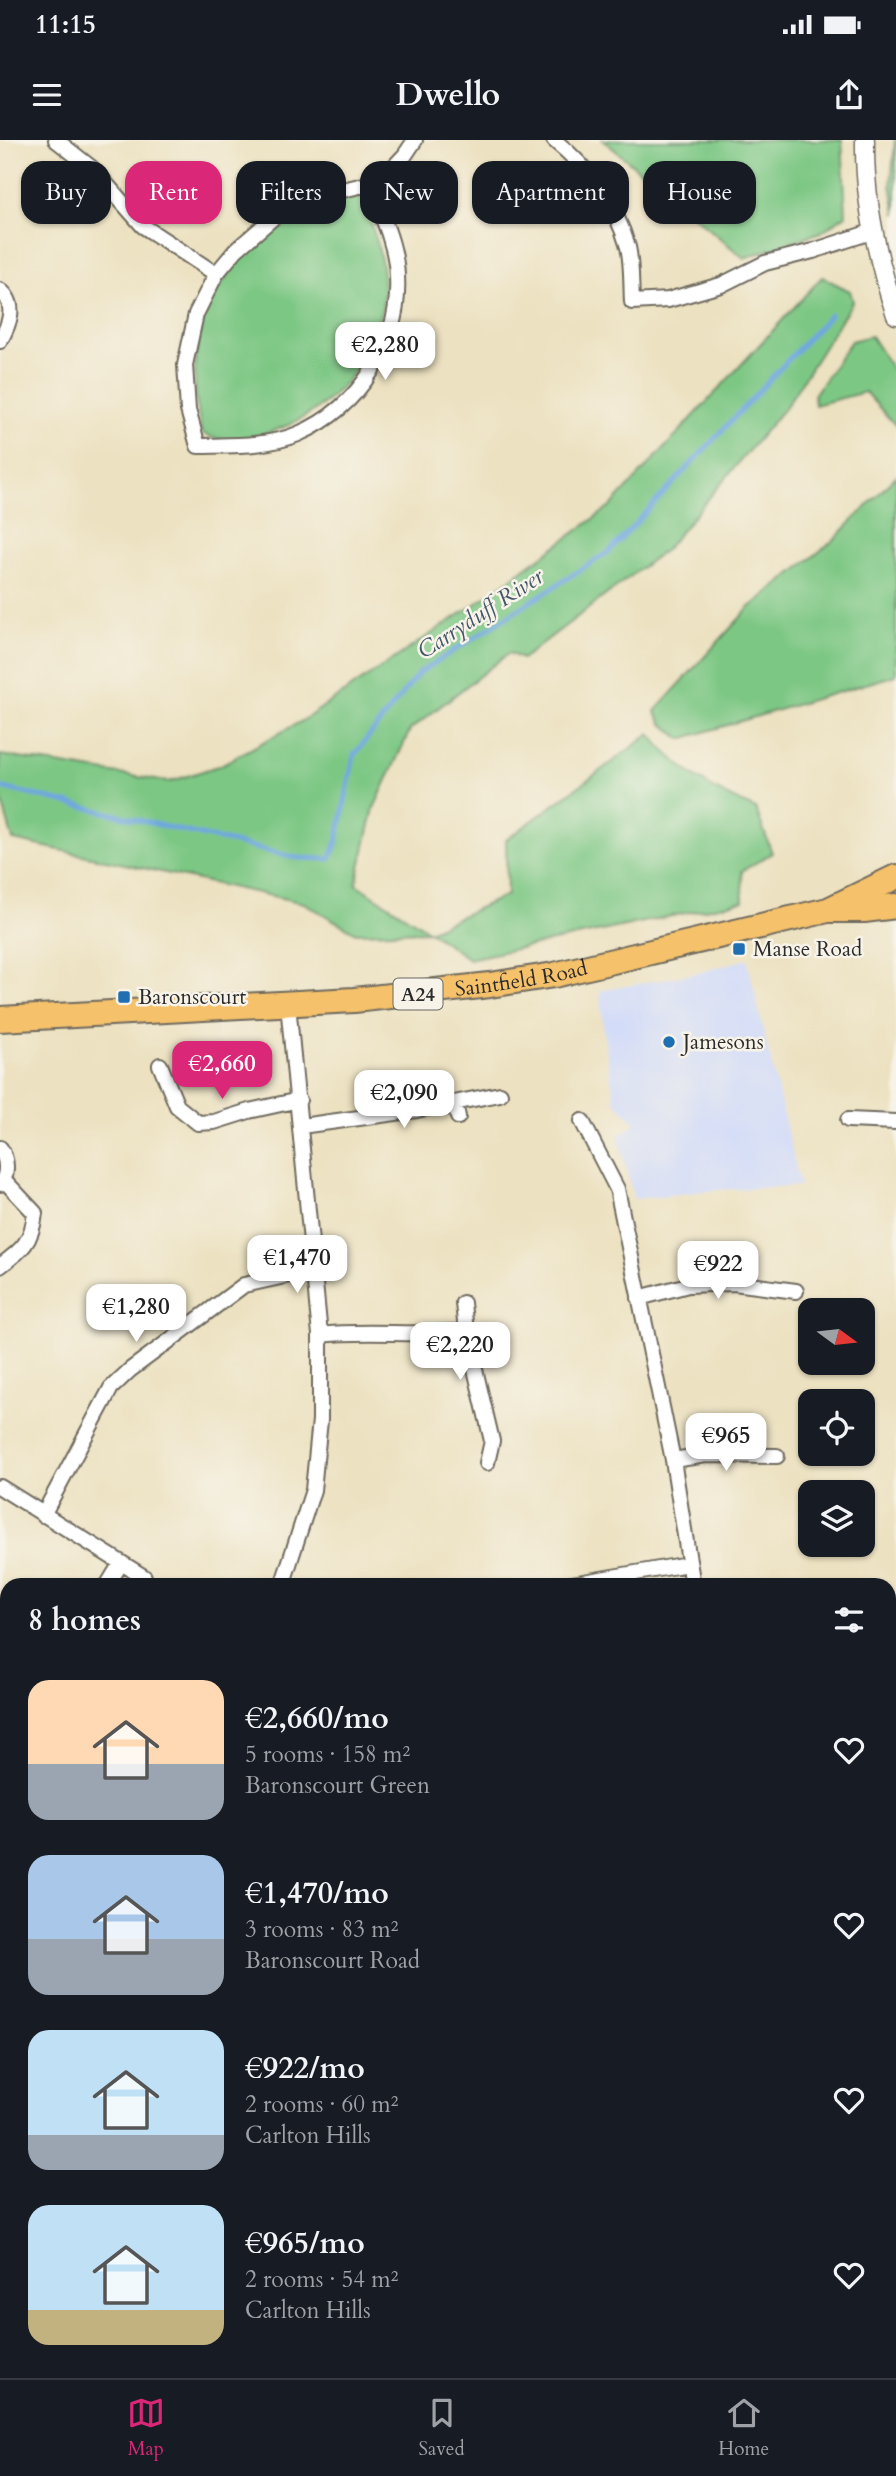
<!DOCTYPE html>
<meta charset="utf-8">
<style>
:root{--surface:#171b24;--page:#20242c;--text:#f1f3f6;--muted:#9ea1a6;--line:#363941;--accent:#db2777}
body{margin:0;font-family:Cardo,serif;background:var(--page);color:var(--text);height:100vh;display:flex;flex-direction:column;font-size:26px;white-space:nowrap}
*{box-sizing:border-box;margin:0}
p{font-size:23px;color:var(--muted)}
.icon{flex:none;width:38px;height:38px;fill:none;stroke:currentColor;stroke-width:2;stroke-linecap:round;stroke-linejoin:round}
.map{position:relative;flex:1;overflow:hidden}
.side{position:absolute;left:0px;top:1438px;width:896px;height:800px;display:flex;flex-direction:column;background:var(--surface);border-radius:21px 21px 0 0;box-shadow:0 2px 5px #0004}
.side>*{flex:none}
.guide{position:absolute;left:21px;top:21px;width:854px;height:63px;display:flex;gap:14px}
.needle{width:46px;rotate:105deg}
.tools{position:absolute;left:798px;top:1158px;display:grid;gap:14px}
.tools a{display:grid;place-items:center;width:77px;height:77px;border-radius:14px;background:var(--surface);box-shadow:0 2px 5px #0004;font-size:35px}
.price{position:absolute;translate:-50% -60px;padding:0 16px;border-radius:14px;background:#fff;color:#222;font-size:23px;line-height:46px;filter:drop-shadow(0 2px 4px #0008)}
.price::after{content:'';position:absolute;left:50%;top:42px;width:21px;height:16px;margin-left:-10px;background:inherit;clip-path:polygon(0 0,100% 0,50% 100%)}
.price.active{background:var(--accent);color:#fff}
ul{padding:0;list-style:none}
li{display:flex;align-items:center;gap:21px;height:175px;padding:0 28px}
li span{display:grid;place-items:center;flex:none;width:196px;height:140px;border-radius:21px;color:#555}
li>.icon{margin-inline-start:auto}
span .icon{width:84px;height:84px;fill:#fffc;stroke-width:1}
li b{font-size:30px}
h2{display:flex;justify-content:space-between;align-items:center;height:84px;padding:0 28px;font-size:30px}
.tag{padding:0 24px;border-radius:21px;background:var(--surface);box-shadow:0 2px 5px #0004;font-size:24px;line-height:63px}
.tag.active{background:var(--accent);color:#fff}
.status{display:flex;justify-content:space-between;align-items:center;height:49px;padding:0 35px;background:var(--surface);direction:ltr}
.status svg{height:19px;fill:currentColor}
header{display:flex;justify-content:space-between;align-items:center;height:91px;padding:0 28px;background:var(--surface);font-size:32px;font-weight:800}
.tab-bar{display:flex;justify-content:space-around;align-items:center;height:98px;border-top:2px solid var(--line);background:var(--surface);font-size:19px;color:var(--muted)}
.tab-bar a{display:grid;justify-items:center;gap:4px}
.tab-bar .active{color:var(--accent)}
.map>svg:first-child{display:block}
</style>
<div class="status"><b>11:15</b><svg viewBox="0 0 49 12"><path d="M0 12V9h3v3zM5 12V6h3v6zM10 12V3h3v9zM15 12V0h3v12zM26 1h20v11H26zM47 4h2v5h-2z"/></svg></div>
<header><svg class="icon" aria-label="menu" viewBox="0 0 24 24"><path d="M4 6h16M4 12h16M4 18h16"/></svg>Dwello<svg class="icon" aria-label="share" viewBox="0 0 24 24"><path d="M12 15V3M7 8l5-5 5 5M5 13v7h14v-7"/></svg></header>
<div class="map">
<svg width="896" height="2238" viewBox="0 0 896 2238">
<rect width="100%" height="100%" fill="#f7f3e8"/>
<filter id="ink" filterUnits="userSpaceOnUse"><feTurbulence type="fractalNoise" baseFrequency=".0143" numOctaves="2"/><feDisplacementMap in="SourceGraphic" scale="14" xChannelSelector="R" yChannelSelector="G"/><feConvolveMatrix kernelMatrix="1 2 1 2 8 2 1 2 1" color-interpolation-filters="sRGB"/></filter>
<filter id="wash" filterUnits="userSpaceOnUse"><feTurbulence type="fractalNoise" baseFrequency=".00686" numOctaves="4" result="noise"/><feDisplacementMap in="SourceGraphic" scale="28" xChannelSelector="R" yChannelSelector="G"/><feGaussianBlur stdDeviation="1.57" result="paint"/><feColorMatrix in="noise" values="0 0 0 0 0 0 0 0 0 0 0 0 0 0 0 0 0 1.4 0 .05"/><feComposite in="paint" operator="in"/></filter>
<g filter="url(#wash)">
<rect width="100%" height="100%" fill="#ece1c0"/>
<path fill="#d0daf9" d="M 747,819 L 800,1046 L 715,1050 L 634,1059 L 618,996 L 636,983 L 615,962 L 604,897 L 600,851 L 698,833 Z"/>
<path fill="#7dc784" stroke="#547958" stroke-width="2" d="M 603,0 L 842,0 L 846,75 L 821,92 L 744,118 Z
M 895,0 L 896,0 L 896,74 L 891,45 Z
M 345,55 L 361,57 L 364,60 C 374,94 389,130 382,166 C 370,232 319,282 255,296 C 238,300 217,303 202,293 C 180,198 210,130 291,77 C 306,67 328,62 345,55 Z
M 822,137 L 850,151 L 853,161 L 787,265 L 666,409 L 522,519 L 509,513 L 410,590 L 374,668 L 356,744 L 429,791 L 507,755 L 506,700 L 650,594 C 676,628 717,653 756,669 L 772,713 L 742,731 L 743,761 L 469,819 L 429,791 L 356,793 L 304,763 L 13,700 L 0,655 L 0,615 L 169,642 L 221,625 L 302,581 L 487,456 L 610,367 Z
M 871,196 L 896,235 L 896,286 L 865,252 L 815,265 L 814,255 L 851,201 Z
M 896,336 L 896,535 L 681,599 L 663,584 L 655,571 L 749,468 L 835,399 Z"/>
<g fill="none" stroke-linecap="round" stroke-linejoin="round">
<path stroke="#70a7df" stroke-width="5" d="M 0,647 L 297,718 L 330,719 L 337,702 L 354,615 L 419,533 L 610,411 L 830,175"/>
</g>
</g>
<g filter="url(#ink)">
<g fill="none" stroke-linecap="round" stroke-linejoin="round">
<defs>
<path id="minor" d="M 56,0 L 93,29 L 143,86 L 216,134
M 554,0 C 589,29 615,62 628,107 C 632,124 631,144 632,162 L 668,160 L 721,145 L 765,123 L 813,111 L 874,91
M 368,44 C 381,74 396,103 397,136 C 401,203 359,268 298,294 C 267,307 230,305 198,306 L 188,270 L 185,225 L 196,174 L 216,134 L 236,110 L 274,77 L 317,56 L 368,44 L 390,31 L 405,15 L 415,0
M 0,150 C 18,164 9,185 0,201
M 160,925 L 177,966 L 198,983 L 214,982 L 249,971 L 299,960
M 455,963 L 458,977
M 848,980 L 896,982
M 582,981 L 617,1049 L 673,1320 L 693,1446
M 301,986 L 417,970 L 500,954
M 0,1008 C 7,1018 9,1035 0,1044
M 0,1126 C 22,1110 32,1102 35,1073 L 4,1040
M 639,1158 L 688,1145 L 734,1143 L 796,1151
M 463,1163 L 466,1191 L 492,1301 L 487,1323
M 320,1195 C 368,1189 417,1197 466,1191
M 673,1320 L 706,1315 L 777,1316
M 0,1347 L 144,1437
M 43,1375 L 111,1248 L 130,1230 L 244,1145 L 312,1130
M 107,1446 L 121,1423
M 282,1446 L 313,1350 L 320,1280 L 320,1195 L 288,864
M 560,1446 L 688,1424
M 3,1674 L 7,1673
M 889,2078 L 896,2081
M 123,2231 L 125,2238
M 599,2231 L 616,2235 L 630,2231
M 709,2231 L 712,2238
M 271,2238 L 288,2231
M 558,2238 L 559,2231"/>
<path id="tertiary" d="M 865,0 C 864,60 877,119 896,175"/>
<g id="trunk">
<path d="M 832,770 L 864,770 L 896,766"/>
<path id="s1" d="M 0,879 L 354,860 L 490,845 L 554,835 L 828,770 L 896,737"/>
</g>
</defs>
<use href="#minor" stroke="#6f6b5f" stroke-width="18"/>
<use href="#tertiary" stroke="#6f6b5f" stroke-width="21"/>
<use href="#trunk" stroke="#6f6b5f" stroke-width="28"/>
<use href="#minor" stroke="#fff" stroke-width="14"/>
<use href="#tertiary" stroke="#fff" stroke-width="18"/>
<use href="#trunk" stroke="#f5c16b" stroke-width="24"/>
</g>
</g>
<g fill="#1f6fb2" stroke="#f7f3e8" stroke-width="2.5">
<rect x="732" y="802" width="14" height="14" rx="3.5"/>
<rect x="117" y="850" width="14" height="14" rx="3.5"/>
<circle cx="669" cy="902" r="7"/>
</g>
<g text-anchor="middle" stroke-width="5" stroke-linejoin="round" paint-order="stroke">
<rect fill="#f7f3e8" stroke="#686764" stroke-width="2" x="393.5" y="838.5" width="49" height="31" rx="5"/>
<g font-size="19" font-weight="bold" fill="#2b2b2b">
<text x="418" y="861">A24</text>
</g>
<g font-size="21" fill="#2b2b2b" stroke="#f7f3e8" text-anchor="start">
<text x="753" y="816">Manse Road</text>
<text x="138" y="864">Baronscourt</text>
<text x="683" y="909">Jamesons</text>
</g>
<g font-size="21" fill="#2b2b2b" stroke="#f7f3e8">
<text dy="7" stroke="none"><textPath href="#s1" startOffset="523">Saintfield Road</textPath></text>
</g>
<g font-size="23" font-style="italic" fill="#43566a" stroke="#f7f3e8">
<text transform="translate(480 473) rotate(-33)" y="8">Carryduff River</text>
</g>
</g>
</svg>
<div class="tools">
<a><svg class="needle" viewBox="-14 -14 28 28"><path d="M0-13l5 13h-10z" fill="#e53935"/><path d="M0 13l5-13h-10z" fill="#9ea1a6"/></svg></a>
<a><svg class="icon" aria-label="locate" viewBox="0 0 24 24"><circle cx="12" cy="12" r="6"/><path d="M12 2v4M12 18v4M2 12h4M18 12h4"/></svg></a>
<a><svg class="icon" aria-label="layers" viewBox="0 0 24 24"><path d="M12 4l9 5-9 5-9-5zM3 14l9 5 9-5"/></svg></a>
</div>
<b class="price" style="left:385px;top:242px">€2,280</b>
<b class="price active" style="left:222px;top:961px">€2,660</b>
<b class="price" style="left:404px;top:990px">€2,090</b>
<b class="price" style="left:297px;top:1155px">€1,470</b>
<b class="price" style="left:718px;top:1161px">€922</b>
<b class="price" style="left:136px;top:1204px">€1,280</b>
<b class="price" style="left:460px;top:1242px">€2,220</b>
<b class="price" style="left:726px;top:1333px">€965</b>
<div class="guide">
<a class="tag">Buy</a>
<a class="tag active">Rent</a>
<a class="tag">Filters</a>
<a class="tag">New</a>
<a class="tag">Apartment</a>
<a class="tag">House</a>
</div>
<section class="side">
<h2>8 homes<svg class="icon" aria-label="filters" viewBox="0 0 24 24"><path d="M4 7h16M4 17h16"/><circle cx="9" cy="7" r="2"/><circle cx="15" cy="17" r="2"/></svg></h2>
<ul>
<li><span style="background:linear-gradient(#ffd9b3 60%,#9aa5b1 0)"><svg class="icon" aria-label="home" viewBox="0 0 24 24"><path d="M3 11l9-7 9 7M6 9v11h12V9"/></svg></span><div><b>€2,660/mo</b><p>5 rooms · 158 m²</p><p>Baronscourt Green</p></div><svg class="icon" aria-label="heart" viewBox="0 0 24 24"><path d="M12 20l-8-8c-3-5 5-10 8-4 3-6 11-1 8 4z"/></svg></li>
<li><span style="background:linear-gradient(#a9c7e8 60%,#9aa5b1 0)"><svg class="icon" aria-label="home" viewBox="0 0 24 24"><path d="M3 11l9-7 9 7M6 9v11h12V9"/></svg></span><div><b>€1,470/mo</b><p>3 rooms · 83 m²</p><p>Baronscourt Road</p></div><svg class="icon" aria-label="heart" viewBox="0 0 24 24"><path d="M12 20l-8-8c-3-5 5-10 8-4 3-6 11-1 8 4z"/></svg></li>
<li><span style="background:linear-gradient(#bfe0f5 75%,#9aa5b1 0)"><svg class="icon" aria-label="home" viewBox="0 0 24 24"><path d="M3 11l9-7 9 7M6 9v11h12V9"/></svg></span><div><b>€922/mo</b><p>2 rooms · 60 m²</p><p>Carlton Hills</p></div><svg class="icon" aria-label="heart" viewBox="0 0 24 24"><path d="M12 20l-8-8c-3-5 5-10 8-4 3-6 11-1 8 4z"/></svg></li>
<li><span style="background:linear-gradient(#bfe0f5 75%,#c2b280 0)"><svg class="icon" aria-label="home" viewBox="0 0 24 24"><path d="M3 11l9-7 9 7M6 9v11h12V9"/></svg></span><div><b>€965/mo</b><p>2 rooms · 54 m²</p><p>Carlton Hills</p></div><svg class="icon" aria-label="heart" viewBox="0 0 24 24"><path d="M12 20l-8-8c-3-5 5-10 8-4 3-6 11-1 8 4z"/></svg></li>
</ul>
</section>
</div>
<nav class="tab-bar">
<a class="active"><svg class="icon" aria-label="map" viewBox="0 0 24 24"><path d="M3 6l6-2 6 2 6-2v14l-6 2-6-2-6 2zM9 4v14M15 6v14"/></svg>Map</a>
<a><svg class="icon" aria-label="saved" viewBox="0 0 24 24"><path d="M7 4h10v16l-5-4-5 4z"/></svg>Saved</a>
<a><svg class="icon" aria-label="home" viewBox="0 0 24 24"><path d="M3 11l9-7 9 7M6 9v11h12V9"/></svg>Home</a>
</nav>
